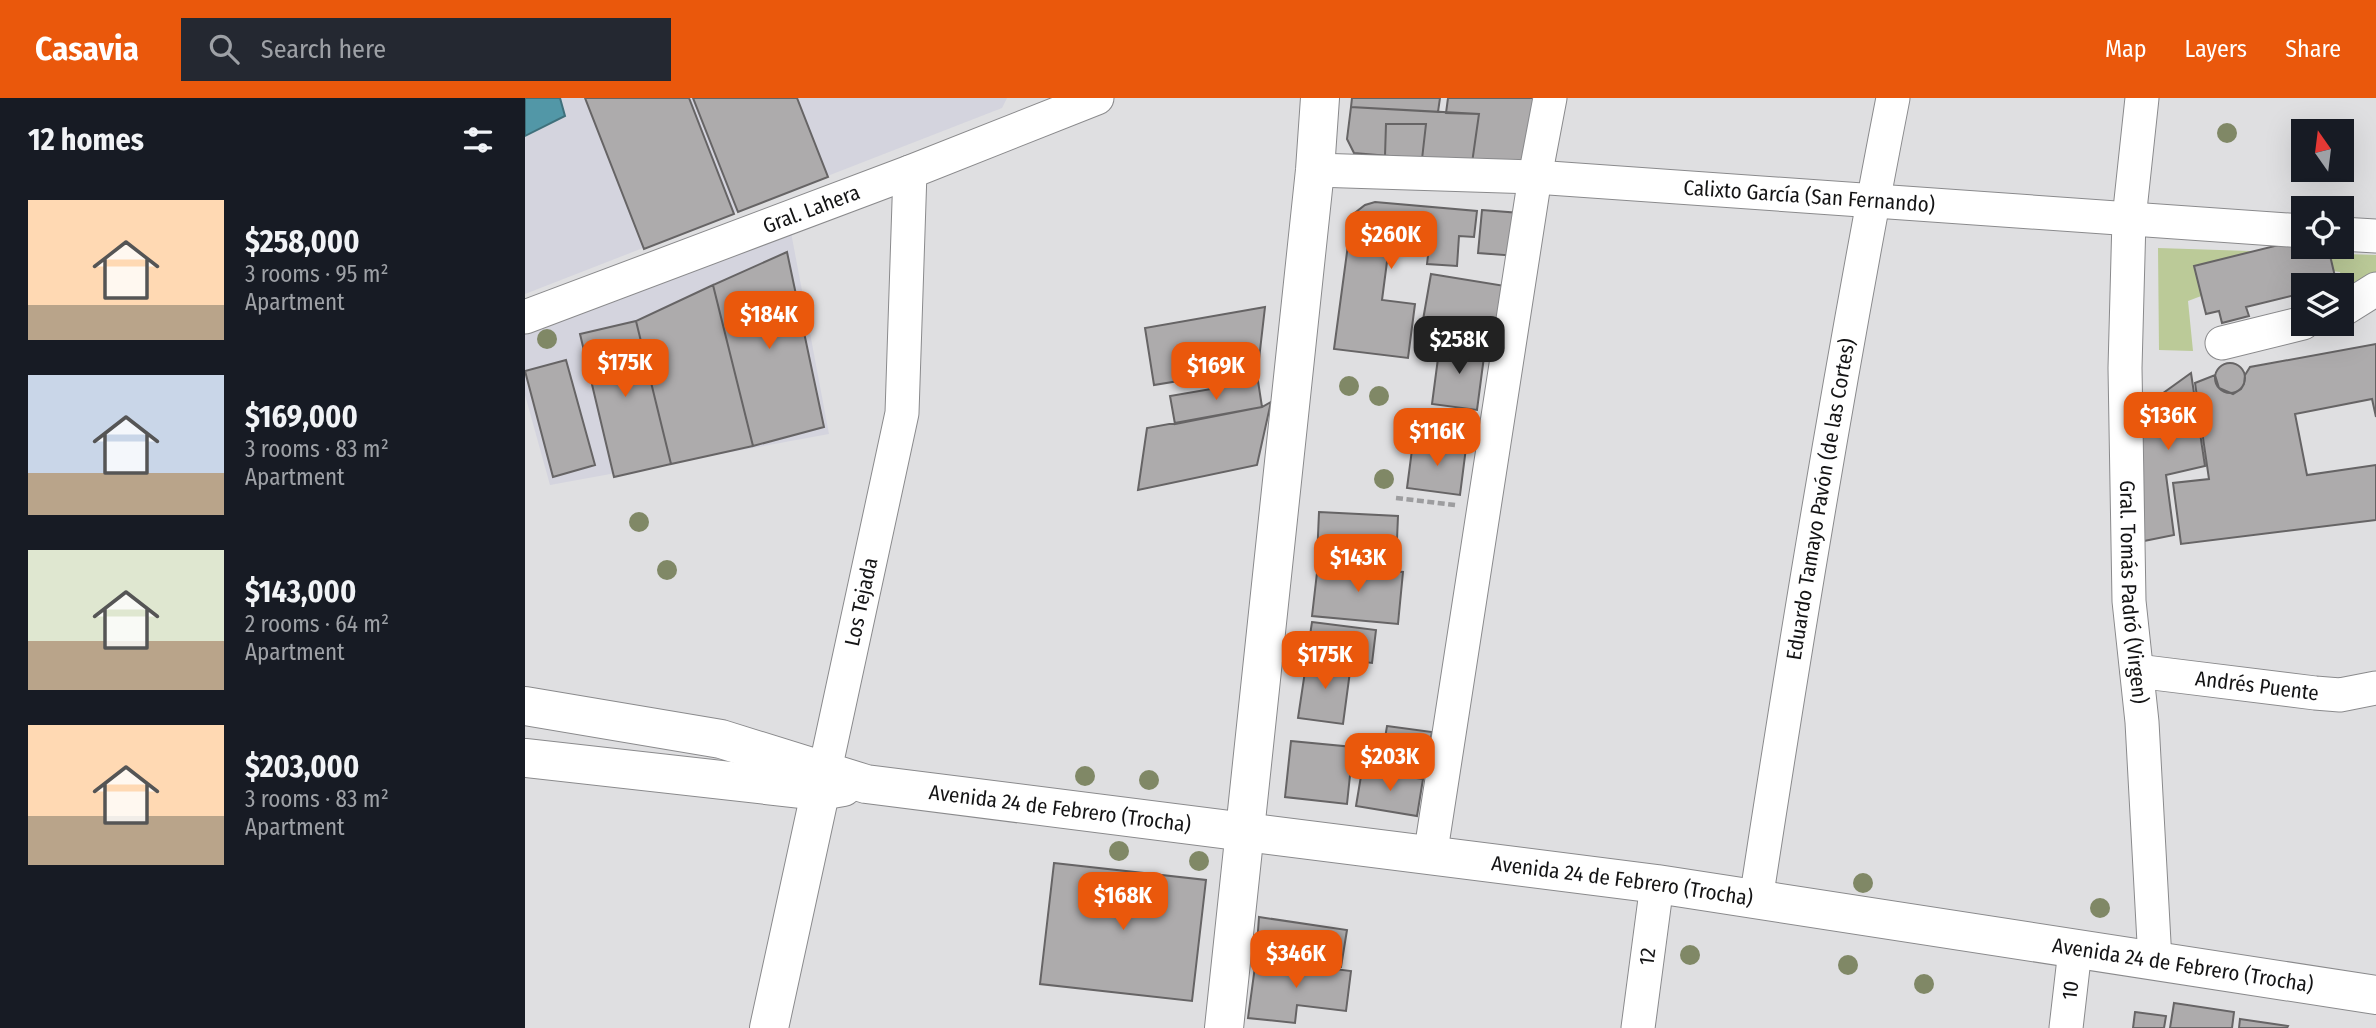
<!DOCTYPE html>
<meta charset="utf-8">
<style>
:root{--surface:#171b24;--page:#242831;--text:#f1f3f6;--muted:#9ea1a6;--accent:#ea580c}
body{margin:0;font-family:"Fira Sans Condensed",sans-serif;background:var(--page);color:var(--text);height:100vh;display:flex;flex-direction:column;font-size:26px;white-space:nowrap}
*{box-sizing:border-box;margin:0}
p{font-size:23px;color:var(--muted)}
.icon{flex:none;width:38px;height:38px;fill:none;stroke:currentColor;stroke-width:2;stroke-linecap:round;stroke-linejoin:round}
.map{position:relative;flex:1;overflow:hidden}
.side{display:flex;flex-direction:column;background:var(--surface);width:525px}
.side>*{flex:none}
.needle{width:46px;rotate:346deg}
.fabs{position:absolute;left:1766px;top:21px;display:grid;gap:14px}
.fabs a{display:grid;place-items:center;width:63px;height:63px;border-radius:0px;background:var(--surface);box-shadow:0 7px 28px #0002;font-size:35px}
.price{position:absolute;translate:-50% -60px;padding:0 16px;border-radius:14px;background:var(--accent);color:#fff;font-size:23px;line-height:46px;filter:drop-shadow(0 2px 4px #0008)}
.price::after{content:'';position:absolute;left:50%;top:42px;width:21px;height:16px;margin-left:-10px;background:inherit;clip-path:polygon(0 0,100% 0,50% 100%)}
.price.on{background:#222;color:#fff}
ul{padding:0;list-style:none}
li{display:flex;align-items:center;gap:21px;height:175px;padding:0 28px}
li span{display:grid;place-items:center;flex:none;width:196px;height:140px;border-radius:0px;color:#555}
li>.icon{margin-inline-start:auto}
span .icon{width:84px;height:84px;fill:#fffc;stroke-width:1}
li b{font-size:30px}
h2{display:flex;justify-content:space-between;align-items:center;height:84px;padding:0 28px;font-size:30px}
header{display:flex;align-items:center;gap:42px;box-sizing:border-box;height:98px;padding:0 35px;background:var(--accent);color:#fff}
header strong{font-size:33px}
nav{display:flex;gap:38px;margin-inline-start:auto;font-size:24px}
.search{width:490px;height:63px;background:var(--page);display:flex;align-items:center;gap:18px;box-sizing:border-box;padding:0 24px;border-radius:0px;color:var(--muted);font-size:26px}
main{display:flex;flex:1;min-height:0}
.map>svg:first-child{display:block}
</style>
<header>
<strong>Casavia</strong>
<div class="search"><svg class="icon" aria-label="search" viewBox="0 0 24 24"><circle cx="10" cy="10" r="6"/><path d="M15 15l6 6"/></svg>Search here</div>
<nav><a>Map</a><a>Layers</a><a>Share</a></nav>
</header>
<main>
<section class="side">
<h2>12 homes<svg class="icon" aria-label="filters" viewBox="0 0 24 24"><path d="M4 7h16M4 17h16"/><circle cx="9" cy="7" r="2"/><circle cx="15" cy="17" r="2"/></svg></h2>
<ul>
<li><span style="background:linear-gradient(#ffd9b3 75%,#b9a48a 0)"><svg class="icon" aria-label="home" viewBox="0 0 24 24"><path d="M3 11l9-7 9 7M6 9v11h12V9"/></svg></span><div><b>$258,000</b><p>3 rooms · 95 m²</p><p>Apartment</p></div></li>
<li><span style="background:linear-gradient(#c9d6e8 70%,#b9a48a 0)"><svg class="icon" aria-label="home" viewBox="0 0 24 24"><path d="M3 11l9-7 9 7M6 9v11h12V9"/></svg></span><div><b>$169,000</b><p>3 rooms · 83 m²</p><p>Apartment</p></div></li>
<li><span style="background:linear-gradient(#dfe7d0 65%,#b9a48a 0)"><svg class="icon" aria-label="home" viewBox="0 0 24 24"><path d="M3 11l9-7 9 7M6 9v11h12V9"/></svg></span><div><b>$143,000</b><p>2 rooms · 64 m²</p><p>Apartment</p></div></li>
<li><span style="background:linear-gradient(#ffd9b3 65%,#b9a48a 0)"><svg class="icon" aria-label="home" viewBox="0 0 24 24"><path d="M3 11l9-7 9 7M6 9v11h12V9"/></svg></span><div><b>$203,000</b><p>3 rooms · 83 m²</p><p>Apartment</p></div></li>
</ul>
</section>
<div class="map">
<svg width="1851" height="930" viewBox="0 0 1851 930">
<rect width="100%" height="100%" fill="#dfdfe1"/>
<path fill="#d4d4de" d="M 35,0 L 482,0 L 477,10 L 0,196 L 0,38 L 40,18 Z
M 265,129 L 304,336 L 25,387 L 0,297 L 0,230 Z"/>
<path fill="#bbca98" d="M 1633,150 L 1851,157 L 1851,183 L 1824,210 L 1815,174 L 1758,167 L 1663,203 L 1668,253 L 1634,252 Z"/>
<path fill="#5297a7" stroke="#3f707b" stroke-width="2" d="M 0,0 L 35,0 L 40,18 L 0,38 Z"/>
<path fill="#adabac" stroke="#666465" stroke-width="2" d="M 60,0 L 164,0 L 209,116 L 119,151 Z
M 168,0 L 272,0 L 303,79 L 213,114 Z
M 827,0 L 915,0 L 913,14 L 826,9 Z
M 923,0 L 1009,0 L 1001,67 L 947,65 L 954,16 L 921,15 Z
M 826,9 L 954,16 L 947,65 L 829,55 L 822,41 Z
M 861,26 L 901,26 L 897,61 L 860,58 Z
M 850,104 L 952,113 L 949,139 L 934,138 L 932,168 L 902,166 L 904,149 L 868,145 L 863,156 L 857,202 L 890,206 L 883,260 L 809,251 L 827,117 L 840,107 Z
M 957,112 L 995,115 L 992,158 L 953,155 Z
M 1778,141 L 1778,149 L 1803,149 L 1812,187 L 1778,187 L 1778,195 L 1721,209 L 1724,218 L 1697,225 L 1694,213 L 1681,216 L 1669,168 Z
M 262,154 L 299,329 L 228,348 L 188,187 Z
M 906,176 L 980,188 L 973,233 L 898,222 Z
M 188,187 L 228,348 L 146,366 L 111,223 Z
M 740,209 L 733,270 L 629,287 L 620,230 Z
M 111,223 L 146,366 L 89,379 L 55,236 Z
M 915,245 L 960,251 L 952,312 L 907,306 Z
M 1851,246 L 1851,319 L 1847,301 L 1770,316 L 1782,377 L 1851,367 L 1851,422 L 1656,446 L 1648,385 L 1684,381 L 1670,285 L 1690,277 L 1694,290 L 1708,296 L 1716,291 L 1719,286 L 1720,277 L 1725,269 Z
M 41,262 L 70,367 L 28,379 L 0,273 Z
M1690 280a15 15 0 1 1 30 0a15 15 0 1 1-30 0Z
M 1666,275 L 1680,368 L 1641,377 L 1649,437 L 1619,443 L 1616,311 Z
M 733,283 L 737,309 L 650,326 L 645,298 Z
M 746,304 L 732,367 L 613,392 L 622,330 L 737,309 Z
M 888,344 L 941,350 L 935,397 L 882,390 Z
M 794,414 L 873,418 L 871,465 L 792,461 Z
M 793,466 L 878,474 L 873,526 L 787,518 Z
M 787,524 L 851,532 L 847,565 L 782,557 Z
M 782,560 L 826,566 L 818,626 L 773,620 Z
M 862,628 L 907,634 L 901,671 L 856,664 Z
M 766,643 L 828,649 L 822,706 L 760,699 Z
M 837,672 L 898,681 L 892,718 L 831,708 Z
M 529,765 L 681,782 L 667,903 L 515,886 Z
M 734,819 L 822,832 L 816,869 L 731,861 Z
M 731,861 L 826,873 L 821,913 L 772,907 L 770,925 L 723,920 Z
M 1649,905 L 1709,914 L 1707,930 L 1645,930 Z
M 1610,914 L 1641,918 L 1639,930 L 1608,930 Z
M 1715,921 L 1763,928 L 1762,930 L 1714,930 Z"/>
<g fill="none" stroke-linecap="round" stroke-linejoin="round">
<defs>
<g id="minor">
<path id="s1" d="M 1617,0 L 1604,121 L 1600,270 L 1604,503 L 1617,624 L 1630,863"/>
<path id="s2" d="M 790,72 L 1010,79 L 1778,133"/>
<path d="M 1816,136 L 1851,138"/>
<path d="M 1816,213 L 1851,191"/>
<path id="s3" d="M 0,219 L 385,74 L 572,0"/>
<path d="M 1697,245 L 1778,225"/>
<path id="s4" d="M 1612,573 L 1790,595 L 1815,597 L 1851,590"/>
<path id="s5" d="M 300,672 L 377,315 L 385,74"/>
<path d="M 905,759 L 1010,79 L 1025,0"/>
<path id="s6" d="M 1231,802 C 1272,534 1316,266 1368,0"/>
<path id="s7" d="M 1113,930 L 1132,786"/>
<path id="s8" d="M 1541,930 L 1550,852"/>
</g>
<g id="major">
<path id="s9" d="M 0,608 L 196,641 L 341,686 L 1132,786 L 1851,897"/>
<path d="M 0,660 L 295,693 L 318,689"/>
<path d="M 244,930 L 300,672"/>
<path d="M 699,930 L 790,72 L 795,0"/>
</g>
</defs>
<use href="#minor" stroke="#8a8a8c" stroke-width="35"/>
<use href="#major" stroke="#8a8a8c" stroke-width="40"/>
<path stroke="#9d9d9f" stroke-width="4.5" stroke-dasharray="7 3.5" stroke-linecap="butt" d="M 871,400 L 930,407"/>
<use href="#minor" stroke="#fff" stroke-width="33"/>
<use href="#major" stroke="#fff" stroke-width="38"/>
</g>
<g fill="#808866">
<circle cx="1702" cy="35" r="10"/>
<circle cx="22" cy="241" r="10"/>
<circle cx="824" cy="288" r="10"/>
<circle cx="854" cy="298" r="10"/>
<circle cx="859" cy="381" r="10"/>
<circle cx="114" cy="424" r="10"/>
<circle cx="142" cy="472" r="10"/>
<circle cx="560" cy="678" r="10"/>
<circle cx="624" cy="682" r="10"/>
<circle cx="594" cy="753" r="10"/>
<circle cx="674" cy="763" r="10"/>
<circle cx="1338" cy="785" r="10"/>
<circle cx="1575" cy="810" r="10"/>
<circle cx="1165" cy="857" r="10"/>
<circle cx="1323" cy="867" r="10"/>
<circle cx="1399" cy="886" r="10"/>
</g>
<g text-anchor="middle" stroke-width="6" stroke-linejoin="round" paint-order="stroke">
<g font-size="21" fill="#141415" stroke="#dfdfe1">
<text dy="7" stroke="none"><textPath href="#s2" startOffset="495">Calixto García (San Fernando)</textPath></text>
<text dy="7" stroke="none"><textPath href="#s3" startOffset="306">Gral. Lahera</textPath></text>
<text dy="7" stroke="none"><textPath href="#s6" startOffset="406">Eduardo Tamayo Pavón (de las Cortes)</textPath></text>
<text dy="7" stroke="none"><textPath href="#s1" startOffset="495">Gral. Tomás Padró (Virgen)</textPath></text>
<text dy="7" stroke="none"><textPath href="#s5" startOffset="172">Los Tejada</textPath></text>
<text dy="7" stroke="none"><textPath href="#s4" startOffset="121">Andrés Puente</textPath></text>
<text dy="7" stroke="none"><textPath href="#s9" startOffset="546">Avenida 24 de Febrero (Trocha)</textPath></text>
<text dy="7" stroke="none"><textPath href="#s9" startOffset="1113">Avenida 24 de Febrero (Trocha)</textPath></text>
<text dy="7" stroke="none"><textPath href="#s7" startOffset="72">12</textPath></text>
<text dy="7" stroke="none"><textPath href="#s9" startOffset="1680">Avenida 24 de Febrero (Trocha)</textPath></text>
<text dy="7" stroke="none"><textPath href="#s8" startOffset="38">10</textPath></text>
</g>
</g>
</svg>
<div class="fabs">
<a><svg class="needle" viewBox="-14 -14 28 28"><path d="M0-13l5 13h-10z" fill="#e53935"/><path d="M0 13l5-13h-10z" fill="#9ea1a6"/></svg></a>
<a><svg class="icon" aria-label="locate" viewBox="0 0 24 24"><circle cx="12" cy="12" r="6"/><path d="M12 2v4M12 18v4M2 12h4M18 12h4"/></svg></a>
<a><svg class="icon" aria-label="layers" viewBox="0 0 24 24"><path d="M12 4l9 5-9 5-9-5zM3 14l9 5 9-5"/></svg></a>
</div>
<b class="price" style="left:866px;top:173px">$260K</b>
<b class="price" style="left:244px;top:253px">$184K</b>
<b class="price on" style="left:934px;top:278px">$258K</b>
<b class="price" style="left:100px;top:301px">$175K</b>
<b class="price" style="left:691px;top:304px">$169K</b>
<b class="price" style="left:1643px;top:354px">$136K</b>
<b class="price" style="left:912px;top:370px">$116K</b>
<b class="price" style="left:833px;top:496px">$143K</b>
<b class="price" style="left:800px;top:593px">$175K</b>
<b class="price" style="left:865px;top:695px">$203K</b>
<b class="price" style="left:598px;top:834px">$168K</b>
<b class="price" style="left:771px;top:892px">$346K</b>
</div>
</main>
